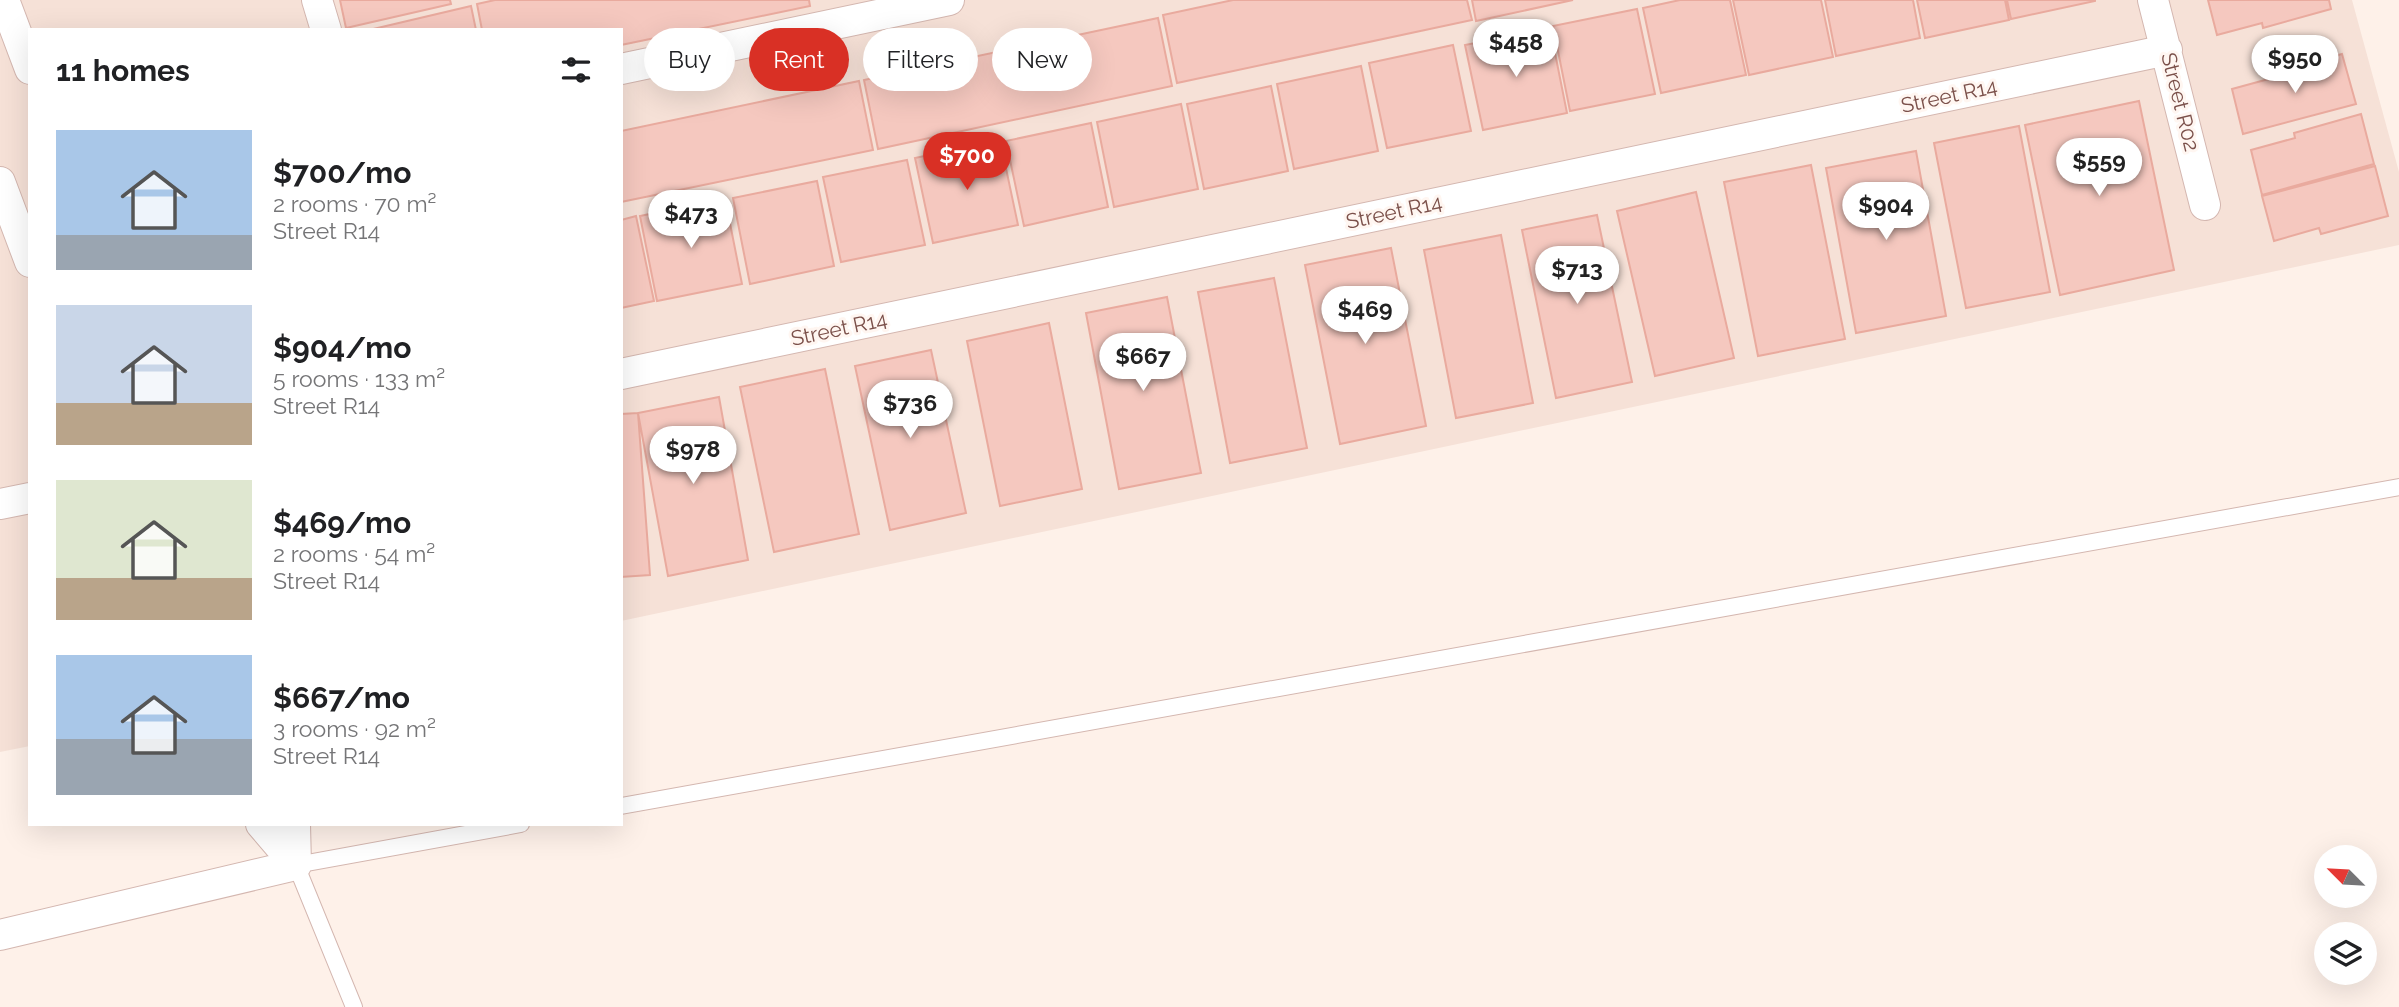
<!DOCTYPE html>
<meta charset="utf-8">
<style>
:root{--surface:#fff;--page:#f2f2f2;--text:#202124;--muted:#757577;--accent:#d93025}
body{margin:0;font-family:Raleway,sans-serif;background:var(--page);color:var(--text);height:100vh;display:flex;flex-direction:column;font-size:26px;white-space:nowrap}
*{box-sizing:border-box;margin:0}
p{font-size:23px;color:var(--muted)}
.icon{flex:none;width:38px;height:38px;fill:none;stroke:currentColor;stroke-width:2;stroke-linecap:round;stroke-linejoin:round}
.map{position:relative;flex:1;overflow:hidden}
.details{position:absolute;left:28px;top:28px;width:595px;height:798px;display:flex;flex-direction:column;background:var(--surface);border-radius:0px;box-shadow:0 7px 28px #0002}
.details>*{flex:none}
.hud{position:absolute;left:644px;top:28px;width:665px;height:63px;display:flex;gap:14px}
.needle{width:46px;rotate:294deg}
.tools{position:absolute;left:2314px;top:845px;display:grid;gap:14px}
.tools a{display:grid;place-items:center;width:63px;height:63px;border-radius:50%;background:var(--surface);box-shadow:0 7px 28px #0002;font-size:35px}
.price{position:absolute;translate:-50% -60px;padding:0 16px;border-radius:24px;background:#fff;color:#222;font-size:23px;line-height:46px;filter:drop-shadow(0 2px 4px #0008)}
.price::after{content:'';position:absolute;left:50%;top:42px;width:21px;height:16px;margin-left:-10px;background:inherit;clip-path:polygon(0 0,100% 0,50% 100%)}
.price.on{background:var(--accent);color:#fff}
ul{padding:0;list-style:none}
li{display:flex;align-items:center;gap:21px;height:175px;padding:0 28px}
li span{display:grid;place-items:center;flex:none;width:196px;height:140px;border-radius:0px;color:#555}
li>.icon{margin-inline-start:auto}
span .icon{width:84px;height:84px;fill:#fffc;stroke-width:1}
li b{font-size:30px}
h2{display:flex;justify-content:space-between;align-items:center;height:84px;padding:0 28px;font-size:30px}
.pill{padding:0 24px;border-radius:32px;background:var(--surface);box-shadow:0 7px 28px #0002;font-size:24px;line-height:63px}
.pill.on{background:var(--accent);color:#fff}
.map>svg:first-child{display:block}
</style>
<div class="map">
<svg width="2399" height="1007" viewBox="0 0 2399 1007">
<rect width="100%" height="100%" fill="#fef1e9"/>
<path fill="#f6e1d7" d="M 0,0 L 2352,0 L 2399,172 L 2399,245 L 621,621 L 621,30 L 30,30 L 30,746 L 0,752 Z"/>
<path fill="#f5c8bf" stroke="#e9aa9e" stroke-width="2" d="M 340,0 L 450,0 L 451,4 L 346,28 Z
M 495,0 L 809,0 L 810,6 L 621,45 L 621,30 L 482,30 L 477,4 Z
M 1233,0 L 1467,0 L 1472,20 L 1177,83 L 1163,15 Z
M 1472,0 L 1573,0 L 1476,21 Z
M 1680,0 L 1730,0 L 1746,75 L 1661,93 L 1643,8 Z
M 1733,0 L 1821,0 L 1833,57 L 1749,75 Z
M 1825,0 L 1913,0 L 1920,38 L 1836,56 Z
M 1917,0 L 2005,0 L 2009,20 L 1925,38 Z
M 2007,0 L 2095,0 L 2095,1 L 2011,19 Z
M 2208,0 L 2329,0 L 2331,9 L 2263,28 L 2262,23 L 2217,35 Z
M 471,6 L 476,30 L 369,30 Z
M 1637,9 L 1655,94 L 1570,111 L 1553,26 Z
M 1158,18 L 1172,86 L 878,149 L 864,80 Z
M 1550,28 L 1567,113 L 1483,130 L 1465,45 Z
M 1453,45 L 1471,131 L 1387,148 L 1369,63 Z
M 2342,54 L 2356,104 L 2243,134 L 2232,89 L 2276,77 L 2274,72 Z
M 1361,66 L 1378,151 L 1294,169 L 1277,84 Z
M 859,81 L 873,150 L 621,202 L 621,131 Z
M 1271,86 L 1288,171 L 1204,189 L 1187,104 Z
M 2139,101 L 2174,270 L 2060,295 L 2025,125 Z
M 1181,104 L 1198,189 L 1114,207 L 1097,122 Z
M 2361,114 L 2374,164 L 2262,195 L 2251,150 L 2295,138 L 2294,133 Z
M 1091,123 L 1108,207 L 1024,226 L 1006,141 Z
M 2019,126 L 2050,292 L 1966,308 L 1934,143 Z
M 1000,140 L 1018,225 L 933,243 L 915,158 Z
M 1916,151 L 1946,316 L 1856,333 L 1826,168 Z
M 907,160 L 925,245 L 841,262 L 823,177 Z
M 1811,165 L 1845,339 L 1758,356 L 1724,182 Z
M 2375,166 L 2388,216 L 2321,234 L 2319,228 L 2274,241 L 2262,196 Z
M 817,181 L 834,266 L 750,284 L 733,198 Z
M 1696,192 L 1734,358 L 1655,376 L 1617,211 Z
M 725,198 L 742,284 L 657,301 L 640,216 Z
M 1597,215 L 1632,382 L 1556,398 L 1522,230 Z
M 636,216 L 654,301 L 621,308 L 621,220 Z
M 1501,235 L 1533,403 L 1456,418 L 1424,250 Z
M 1391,248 L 1426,426 L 1340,444 L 1305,265 Z
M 1274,278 L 1307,448 L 1230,463 L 1198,292 Z
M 1167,297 L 1201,473 L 1119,489 L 1086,313 Z
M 1049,323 L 1082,489 L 1000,506 L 967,341 Z
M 931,350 L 966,513 L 890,530 L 855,366 Z
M 825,369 L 859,534 L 774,552 L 740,387 Z
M 719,397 L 748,560 L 668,576 L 638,413 Z
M 638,413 L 650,575 L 621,577 L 621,414 Z"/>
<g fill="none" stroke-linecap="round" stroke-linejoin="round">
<defs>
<path id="service" d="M 621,806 L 2399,487
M 354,1007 L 296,865 L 521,824"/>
<path id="minor" d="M 4,0 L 30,69
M 317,0 L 326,30
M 2153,0 L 2205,205
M 621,69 L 949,0
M 0,182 L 30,262
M 621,374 L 2167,50
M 0,504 L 30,498
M 261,824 L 296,865
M 295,824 L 296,865
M 0,935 L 296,865"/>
</defs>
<use href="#service" stroke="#d4b7b0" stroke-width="18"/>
<use href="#minor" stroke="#d4b7b0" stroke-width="32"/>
<use href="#service" stroke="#fff" stroke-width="16"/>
<use href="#minor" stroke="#fff" stroke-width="30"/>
</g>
<g text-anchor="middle" stroke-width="6" stroke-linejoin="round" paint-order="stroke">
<g font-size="21" fill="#7b504a" stroke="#fff6f1">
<text transform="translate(1949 96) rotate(-12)" y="7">Street R14</text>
<text transform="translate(2180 102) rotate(76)" y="7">Street R02</text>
<text transform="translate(1394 212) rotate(-12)" y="7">Street R14</text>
<text transform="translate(839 329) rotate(-12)" y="7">Street R14</text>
</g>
</g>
</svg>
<div class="tools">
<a><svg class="needle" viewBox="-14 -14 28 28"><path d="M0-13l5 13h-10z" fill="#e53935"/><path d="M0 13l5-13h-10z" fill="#757577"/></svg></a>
<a><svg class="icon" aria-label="layers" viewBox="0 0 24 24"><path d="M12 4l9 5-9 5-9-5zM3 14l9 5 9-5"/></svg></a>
</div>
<b class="price" style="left:1516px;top:79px">$458</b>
<b class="price" style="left:2295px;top:95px">$950</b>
<b class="price on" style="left:967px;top:192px">$700</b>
<b class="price" style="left:2099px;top:198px">$559</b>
<b class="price" style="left:1886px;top:242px">$904</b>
<b class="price" style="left:691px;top:250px">$473</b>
<b class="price" style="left:1577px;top:306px">$713</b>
<b class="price" style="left:1365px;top:346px">$469</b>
<b class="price" style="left:1143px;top:393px">$667</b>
<b class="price" style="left:910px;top:440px">$736</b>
<b class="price" style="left:693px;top:486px">$978</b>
<div class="hud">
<a class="pill">Buy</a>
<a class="pill on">Rent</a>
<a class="pill">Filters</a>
<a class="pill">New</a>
</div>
<section class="details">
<h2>11 homes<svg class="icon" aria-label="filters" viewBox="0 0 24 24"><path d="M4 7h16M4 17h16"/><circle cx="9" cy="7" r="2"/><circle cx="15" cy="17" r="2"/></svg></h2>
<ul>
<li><span style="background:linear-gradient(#a9c7e8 75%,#9aa5b1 0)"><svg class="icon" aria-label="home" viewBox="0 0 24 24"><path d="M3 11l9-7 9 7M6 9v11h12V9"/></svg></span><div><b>$700/mo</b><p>2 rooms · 70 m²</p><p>Street R14</p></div></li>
<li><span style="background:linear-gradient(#c9d6e8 70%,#b9a48a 0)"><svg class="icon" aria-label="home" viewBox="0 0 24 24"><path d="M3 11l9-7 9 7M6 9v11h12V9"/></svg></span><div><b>$904/mo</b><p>5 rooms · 133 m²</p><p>Street R14</p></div></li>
<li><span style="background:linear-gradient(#dfe7d0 70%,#b9a48a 0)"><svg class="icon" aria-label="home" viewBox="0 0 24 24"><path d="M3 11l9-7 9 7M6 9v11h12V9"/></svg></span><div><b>$469/mo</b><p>2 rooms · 54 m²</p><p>Street R14</p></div></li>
<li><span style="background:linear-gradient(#a9c7e8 60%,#9aa5b1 0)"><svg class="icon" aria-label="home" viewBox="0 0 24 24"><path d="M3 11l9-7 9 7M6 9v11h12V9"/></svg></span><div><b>$667/mo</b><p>3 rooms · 92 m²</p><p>Street R14</p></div></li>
</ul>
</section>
</div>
